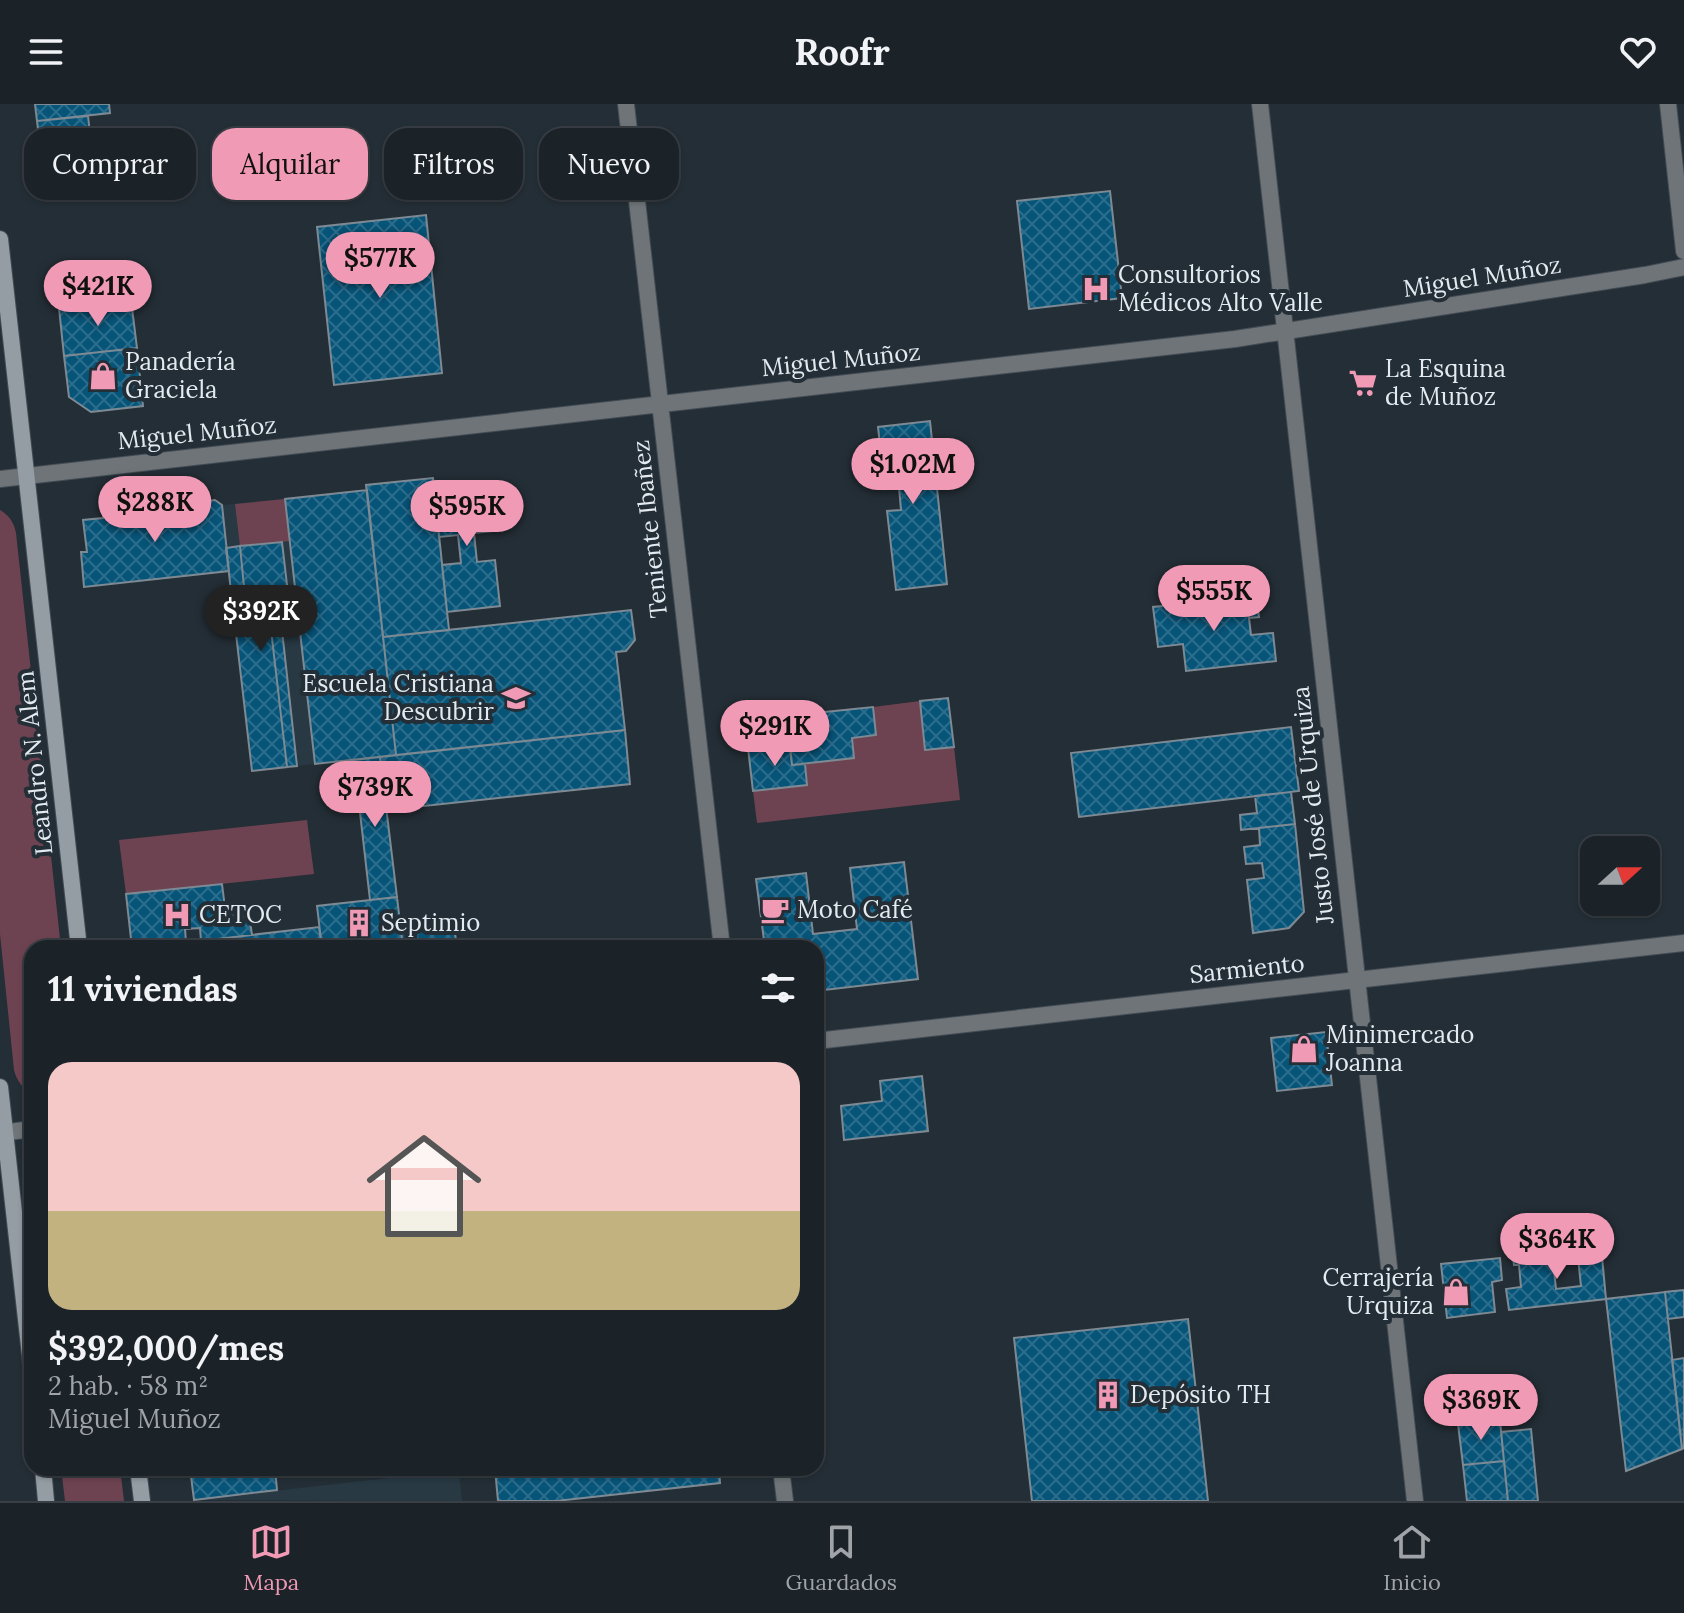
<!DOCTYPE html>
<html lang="es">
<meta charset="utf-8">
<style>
:root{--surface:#1b2228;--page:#282f34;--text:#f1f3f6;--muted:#a0a4a8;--line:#393f45;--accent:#f09ab5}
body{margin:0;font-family:Lora,serif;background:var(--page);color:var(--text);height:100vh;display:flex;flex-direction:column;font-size:30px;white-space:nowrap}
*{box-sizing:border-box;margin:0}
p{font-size:26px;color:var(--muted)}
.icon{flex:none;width:44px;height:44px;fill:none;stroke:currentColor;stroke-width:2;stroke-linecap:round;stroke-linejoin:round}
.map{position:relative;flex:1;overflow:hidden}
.sheet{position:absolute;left:24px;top:836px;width:800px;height:536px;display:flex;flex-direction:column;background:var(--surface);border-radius:24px;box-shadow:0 2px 6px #0004,0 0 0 2px var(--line)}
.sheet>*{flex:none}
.hud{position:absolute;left:24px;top:24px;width:800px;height:72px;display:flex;gap:16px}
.needle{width:52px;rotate:69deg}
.buttons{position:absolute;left:1580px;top:732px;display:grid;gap:16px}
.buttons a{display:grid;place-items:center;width:80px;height:80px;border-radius:16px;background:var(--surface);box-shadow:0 2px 6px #0004,0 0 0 2px var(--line);font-size:40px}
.price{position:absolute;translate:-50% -68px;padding:0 18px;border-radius:28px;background:var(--accent);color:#111;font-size:26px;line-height:52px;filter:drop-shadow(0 2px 4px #0008)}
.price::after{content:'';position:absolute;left:50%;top:48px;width:24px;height:18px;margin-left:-12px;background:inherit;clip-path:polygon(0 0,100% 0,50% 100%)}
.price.selected{background:#222;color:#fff}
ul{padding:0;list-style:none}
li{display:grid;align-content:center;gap:16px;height:424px;padding:0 24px}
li+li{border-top:2px solid var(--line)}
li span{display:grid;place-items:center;height:248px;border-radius:24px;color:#555}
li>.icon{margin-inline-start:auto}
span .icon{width:144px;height:144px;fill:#fffc;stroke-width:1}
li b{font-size:34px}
h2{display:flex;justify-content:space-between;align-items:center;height:96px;padding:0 24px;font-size:34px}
.tag{padding:0 28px;border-radius:24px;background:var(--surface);box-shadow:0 2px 6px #0004,0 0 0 2px var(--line);font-size:28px;line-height:72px}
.tag.selected{background:var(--accent);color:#111}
header{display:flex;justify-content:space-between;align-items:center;height:104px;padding:0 24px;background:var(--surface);font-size:36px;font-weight:700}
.tab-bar{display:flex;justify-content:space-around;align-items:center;height:112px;border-top:2px solid var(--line);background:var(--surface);font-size:22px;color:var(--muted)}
.tab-bar a{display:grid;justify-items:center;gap:4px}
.tab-bar .selected{color:var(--accent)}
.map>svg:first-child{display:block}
</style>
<header><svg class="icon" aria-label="menu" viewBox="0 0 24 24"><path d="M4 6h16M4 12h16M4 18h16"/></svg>Roofr<svg class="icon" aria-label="heart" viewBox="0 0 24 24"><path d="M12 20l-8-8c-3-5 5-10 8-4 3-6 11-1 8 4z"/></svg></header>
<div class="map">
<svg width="1684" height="1397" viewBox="0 0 1684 1397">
<defs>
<pattern id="building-cross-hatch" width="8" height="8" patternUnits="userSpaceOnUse" patternTransform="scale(2)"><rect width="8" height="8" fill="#075479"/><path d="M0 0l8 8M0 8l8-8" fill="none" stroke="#2b6d8c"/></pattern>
</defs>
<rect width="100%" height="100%" fill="#242e36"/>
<path fill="#283944" d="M 285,395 L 315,660 L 252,667 L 222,401 Z
M 459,1366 L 462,1397 L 194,1396 Z"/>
<path fill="#6e4351" d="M 285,395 L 290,437 L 240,442 L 235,400 Z
M 0,406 C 10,412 14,419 16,429 L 61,844 L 32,844 L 32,989 C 22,984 17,977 14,966 L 0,830 Z
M 920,597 L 925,645 L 954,643 L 960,696 L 757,719 L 753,687 L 807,681 L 805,660 L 854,654 L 852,634 L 876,631 L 873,603 Z
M 786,612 L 790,640 L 748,644 L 746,617 Z
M 307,716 L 314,770 L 126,790 L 119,736 Z
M 61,1364 L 120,1364 L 124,1397 L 65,1397 Z"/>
<path fill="url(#building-cross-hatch)" stroke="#7d8a93" stroke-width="2" d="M 35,0 L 109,0 L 110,9 L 37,17 Z
M 88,12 L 93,55 L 42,60 L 37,17 Z
M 124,30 L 127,50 L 181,44 L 183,65 L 44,80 L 42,60 L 100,54 L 98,33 Z
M 1110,87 L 1122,194 L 1029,205 L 1017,97 Z
M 426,111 L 442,269 L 334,281 L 317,123 Z
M 131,196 L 137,244 L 64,252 L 59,204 Z
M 137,244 L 143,302 L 91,308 L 69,293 L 64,252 Z
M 930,317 L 947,480 L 896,486 L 887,407 L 901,406 L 899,383 L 885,385 L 878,323 Z
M 433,374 L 449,526 L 383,533 L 366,381 Z
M 487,378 L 492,427 L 474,429 L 477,458 L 495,456 L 500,502 L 447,508 L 442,461 L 461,459 L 458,431 L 439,433 L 434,384 L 453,382 L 453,386 L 469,385 L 469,380 Z
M 367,386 L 396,651 L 315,660 L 285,395 Z
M 215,396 L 222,401 L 229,467 L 84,483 L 81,448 L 87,448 L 83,416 L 103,414 L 103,408 Z
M 282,438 L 289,498 L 268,500 L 287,663 L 252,667 L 233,504 L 246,503 L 240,442 Z
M 240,442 L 246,503 L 233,504 L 226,444 Z
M 1256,492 L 1259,513 L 1249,514 L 1251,531 L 1273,529 L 1276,557 L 1186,567 L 1183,540 L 1158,543 L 1153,503 Z
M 279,499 L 297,662 L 287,663 L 268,500 Z
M 631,506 L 635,536 L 626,547 L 616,548 L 625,626 L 396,651 L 383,533 Z
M 948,594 L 954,643 L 925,646 L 920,597 Z
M 873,603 L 876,631 L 852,634 L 854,654 L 792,661 L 786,612 Z
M 1291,623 L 1299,687 L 1079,713 L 1071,649 Z
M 625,626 L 630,680 L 387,706 L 380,653 Z
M 790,640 L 792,661 L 805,660 L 807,681 L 753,687 L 748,644 Z
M 380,653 L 397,793 L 370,796 L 354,656 Z
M 1291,688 L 1295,720 L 1241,726 L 1240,711 L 1257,709 L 1255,692 Z
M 1295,720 L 1304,808 L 1289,824 L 1253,829 L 1247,776 L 1264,774 L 1262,759 L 1246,760 L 1244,743 L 1260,741 L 1259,724 Z
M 904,758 L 918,875 L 816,887 L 816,844 L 765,844 L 756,775 L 806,769 L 813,830 L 857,825 L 850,764 Z
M 222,780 L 226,812 L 249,810 L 252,831 L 201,837 L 200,824 L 185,825 L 186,838 L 132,844 L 126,790 Z
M 397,793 L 403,844 L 322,844 L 317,802 Z
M 454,822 L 457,844 L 403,844 L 401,827 Z
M 319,823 L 322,844 L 140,844 Z
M 1326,928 L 1332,981 L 1277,987 L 1271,934 Z
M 922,972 L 928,1027 L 844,1036 L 841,1002 L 882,997 L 880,977 Z
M 1601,1142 L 1606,1195 L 1509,1206 L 1506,1185 L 1521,1183 L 1519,1161 L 1514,1161 L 1513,1152 L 1552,1148 L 1556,1185 L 1581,1182 L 1577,1144 Z
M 1500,1154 L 1502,1176 L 1492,1178 L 1495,1208 L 1447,1214 L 1441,1160 Z
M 1684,1186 L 1684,1213 L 1668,1215 L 1665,1188 Z
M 1665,1188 L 1682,1345 L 1626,1367 L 1606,1195 Z
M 1188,1215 L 1208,1397 L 1032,1397 L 1014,1234 Z
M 1684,1254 L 1684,1344 L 1682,1345 L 1672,1256 Z
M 1500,1316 L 1504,1357 L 1463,1361 L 1458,1320 Z
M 1531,1325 L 1538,1397 L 1508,1397 L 1501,1328 Z
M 1504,1357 L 1508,1397 L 1467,1397 L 1463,1361 Z
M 190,1364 L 275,1364 L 277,1386 L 194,1396 Z
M 495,1364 L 719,1364 L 720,1379 L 556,1397 L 498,1397 Z"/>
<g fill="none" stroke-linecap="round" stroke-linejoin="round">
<defs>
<path id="minor" d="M 626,0 L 722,844
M 1260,0 L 1415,1397
M 1668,0 L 1684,147
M 0,375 L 1235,235 L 1645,171 L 1684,163
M 781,1364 L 785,1397"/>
<path id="tertiary" d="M 816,937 L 1684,839
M 0,1029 L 32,1025"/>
<path id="secondary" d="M 0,135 L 79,844
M 0,983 L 32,1269
M 43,1364 L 46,1397
M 138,1364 L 142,1397"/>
</defs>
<use href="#minor" stroke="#434c54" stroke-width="18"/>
<use href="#tertiary" stroke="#434c54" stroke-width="18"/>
<use href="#secondary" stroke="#434c54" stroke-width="18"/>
<use href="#minor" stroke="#6f7478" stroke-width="16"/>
<use href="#tertiary" stroke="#6f7478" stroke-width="16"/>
<use href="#secondary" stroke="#949da3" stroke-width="16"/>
</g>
<defs>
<symbol id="hospital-bare" viewBox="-9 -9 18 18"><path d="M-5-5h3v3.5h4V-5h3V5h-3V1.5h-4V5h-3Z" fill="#f09ab5" stroke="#242e36" stroke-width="2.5" paint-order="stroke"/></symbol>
<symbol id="shop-bare" viewBox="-9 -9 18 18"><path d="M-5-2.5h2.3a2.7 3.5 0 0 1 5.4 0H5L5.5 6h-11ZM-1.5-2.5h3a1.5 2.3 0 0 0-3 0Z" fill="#f09ab5" stroke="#242e36" stroke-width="2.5" paint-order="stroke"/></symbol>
<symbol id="supermarket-bare" viewBox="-9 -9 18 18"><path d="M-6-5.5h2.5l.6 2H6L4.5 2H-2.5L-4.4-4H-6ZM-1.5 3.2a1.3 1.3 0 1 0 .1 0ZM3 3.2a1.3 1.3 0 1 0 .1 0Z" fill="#f09ab5" stroke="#242e36" stroke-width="2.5" paint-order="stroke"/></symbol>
<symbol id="school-bare" viewBox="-9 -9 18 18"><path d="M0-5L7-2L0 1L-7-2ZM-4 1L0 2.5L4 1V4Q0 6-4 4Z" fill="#f09ab5" stroke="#242e36" stroke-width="2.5" paint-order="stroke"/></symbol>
<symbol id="cafe-bare" viewBox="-9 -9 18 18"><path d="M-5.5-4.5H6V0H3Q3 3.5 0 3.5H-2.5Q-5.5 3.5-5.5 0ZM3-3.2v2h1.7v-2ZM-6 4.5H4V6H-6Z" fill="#f09ab5" stroke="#242e36" stroke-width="2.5" paint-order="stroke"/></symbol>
<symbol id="building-bare" viewBox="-9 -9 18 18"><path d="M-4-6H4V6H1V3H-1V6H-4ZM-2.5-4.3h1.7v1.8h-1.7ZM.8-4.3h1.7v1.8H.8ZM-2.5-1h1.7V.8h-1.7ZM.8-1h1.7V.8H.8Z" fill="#f09ab5" stroke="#242e36" stroke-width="2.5" paint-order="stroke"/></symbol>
</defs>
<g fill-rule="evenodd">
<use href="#hospital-bare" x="1076" y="165" width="40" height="40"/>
<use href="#shop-bare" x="83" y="252" width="40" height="40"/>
<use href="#supermarket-bare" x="1343" y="259" width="40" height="40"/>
<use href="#school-bare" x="496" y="574" width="40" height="40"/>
<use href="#cafe-bare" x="755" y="786" width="40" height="40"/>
<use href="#hospital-bare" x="157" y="791" width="40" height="40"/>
<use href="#building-bare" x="339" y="799" width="40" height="40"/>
<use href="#shop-bare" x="1284" y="925" width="40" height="40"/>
<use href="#shop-bare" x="1436" y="1168" width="40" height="40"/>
<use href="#building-bare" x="1088" y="1271" width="40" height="40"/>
</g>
<g text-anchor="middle" stroke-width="8" stroke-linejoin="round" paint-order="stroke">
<g font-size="24" fill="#e4ebf0" stroke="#242e36" text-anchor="start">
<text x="1118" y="179">Consultorios<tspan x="1118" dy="28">Médicos Alto Valle</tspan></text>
<text x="125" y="266">Panadería<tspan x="125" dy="28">Graciela</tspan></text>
<text x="1385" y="273">La Esquina<tspan x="1385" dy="28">de Muñoz</tspan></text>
<text x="494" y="588" text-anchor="end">Escuela Cristiana<tspan x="494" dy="28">Descubrir</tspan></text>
<text x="797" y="814">Moto Café</text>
<text x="199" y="819">CETOC</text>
<text x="381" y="827">Septimio</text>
<text x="1326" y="939">Minimercado<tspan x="1326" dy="28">Joanna</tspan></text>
<text x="1434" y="1182" text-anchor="end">Cerrajería<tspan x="1434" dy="28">Urquiza</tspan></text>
<text x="1130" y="1299">Depósito TH</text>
</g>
<g font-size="24" fill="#e4ebf0" stroke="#242e36">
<text transform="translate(1482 173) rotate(-9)" y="8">Miguel Muñoz</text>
<text transform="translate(841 256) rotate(-6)" y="8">Miguel Muñoz</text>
<text transform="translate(197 329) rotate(-6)" y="8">Miguel Muñoz</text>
<text transform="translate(650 425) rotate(-96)" y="8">Teniente Ibañez</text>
<text transform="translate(35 659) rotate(-96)" y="8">Leandro N. Alem</text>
<text transform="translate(1313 701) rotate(-96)" y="8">Justo José de Urquiza</text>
<text transform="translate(1247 865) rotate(-6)" y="8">Sarmiento</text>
</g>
</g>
</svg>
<div class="buttons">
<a><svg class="needle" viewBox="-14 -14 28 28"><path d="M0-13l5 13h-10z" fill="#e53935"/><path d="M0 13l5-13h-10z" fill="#a0a4a8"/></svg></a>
</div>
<b class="price" style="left:380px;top:196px">$577K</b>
<b class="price" style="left:98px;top:224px">$421K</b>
<b class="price" style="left:913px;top:402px">$1.02M</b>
<b class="price" style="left:155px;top:440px">$288K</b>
<b class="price" style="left:467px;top:444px">$595K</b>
<b class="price" style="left:1214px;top:529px">$555K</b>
<b class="price selected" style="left:261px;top:549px">$392K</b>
<b class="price" style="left:775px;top:664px">$291K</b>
<b class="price" style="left:375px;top:725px">$739K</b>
<b class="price" style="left:1557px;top:1177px">$364K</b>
<b class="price" style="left:1481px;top:1338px">$369K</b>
<div class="hud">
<a class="tag">Comprar</a>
<a class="tag selected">Alquilar</a>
<a class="tag">Filtros</a>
<a class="tag">Nuevo</a>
</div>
<section class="sheet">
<h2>11 viviendas<svg class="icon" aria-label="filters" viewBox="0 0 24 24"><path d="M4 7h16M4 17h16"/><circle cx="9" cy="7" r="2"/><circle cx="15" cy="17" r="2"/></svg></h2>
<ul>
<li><span style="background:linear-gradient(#f6c9c9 60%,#c2b280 0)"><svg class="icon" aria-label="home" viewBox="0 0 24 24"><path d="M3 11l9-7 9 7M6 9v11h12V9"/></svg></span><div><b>$392,000/mes</b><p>2 hab. · 58 m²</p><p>Miguel Muñoz</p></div></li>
</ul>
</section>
</div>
<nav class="tab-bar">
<a class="selected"><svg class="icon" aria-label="map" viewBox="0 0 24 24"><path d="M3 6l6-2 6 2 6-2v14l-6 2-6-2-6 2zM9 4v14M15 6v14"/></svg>Mapa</a>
<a><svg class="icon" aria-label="saved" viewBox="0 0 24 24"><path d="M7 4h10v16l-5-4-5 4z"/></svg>Guardados</a>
<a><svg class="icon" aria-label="home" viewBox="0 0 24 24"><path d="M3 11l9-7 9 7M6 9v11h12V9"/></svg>Inicio</a>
</nav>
